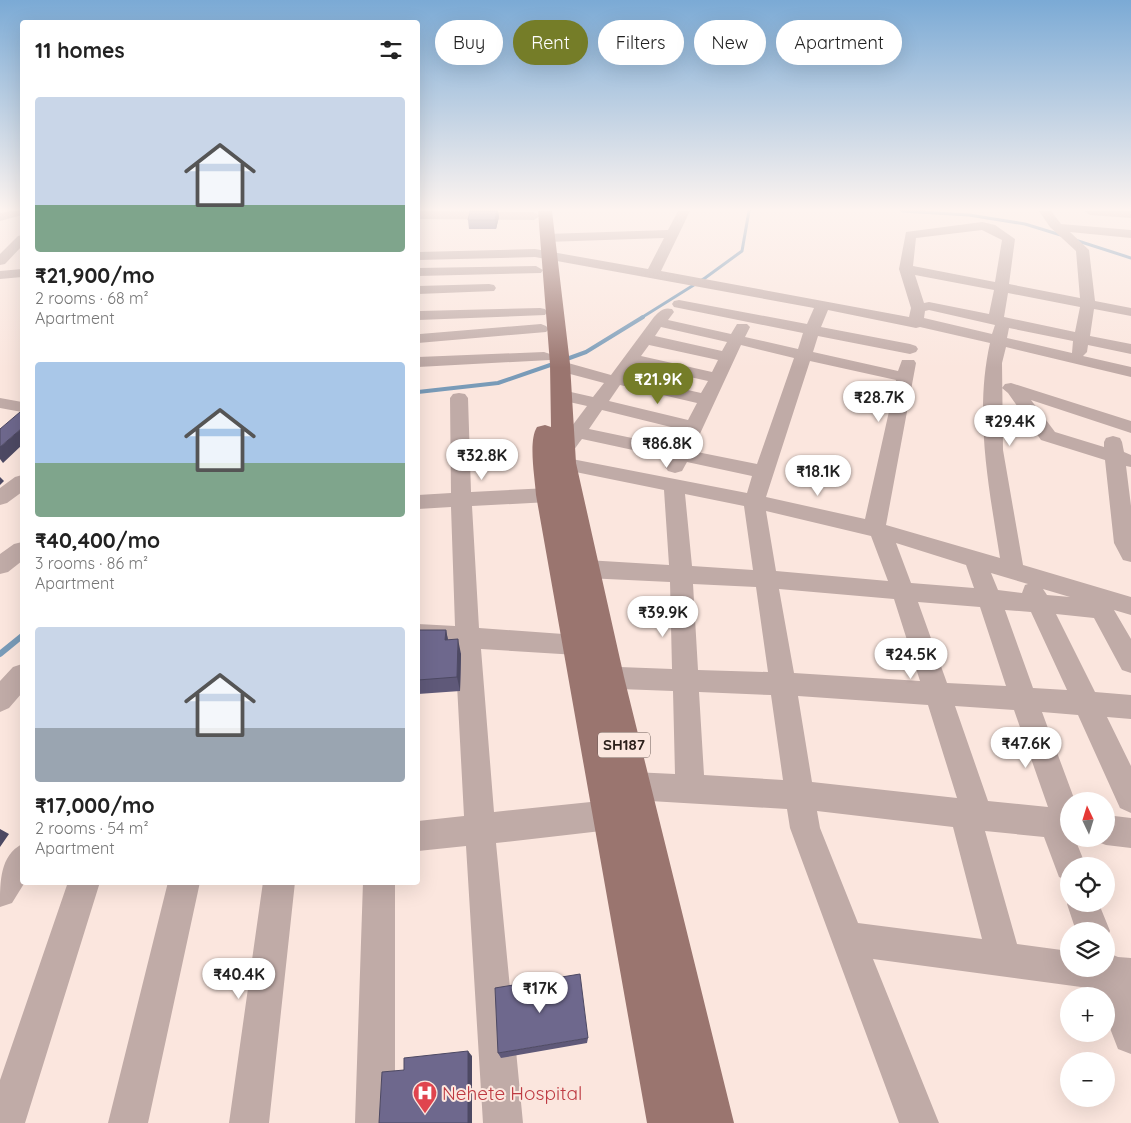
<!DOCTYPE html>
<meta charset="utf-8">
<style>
:root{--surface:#fff;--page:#f6f6f6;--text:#222;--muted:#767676;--accent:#757d28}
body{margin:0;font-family:Quicksand,sans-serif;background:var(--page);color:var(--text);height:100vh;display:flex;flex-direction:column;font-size:19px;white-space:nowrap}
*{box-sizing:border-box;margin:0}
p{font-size:16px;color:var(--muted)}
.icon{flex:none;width:28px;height:28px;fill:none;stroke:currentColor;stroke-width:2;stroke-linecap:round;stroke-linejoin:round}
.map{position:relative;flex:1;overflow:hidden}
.panel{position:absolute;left:20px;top:20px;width:400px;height:865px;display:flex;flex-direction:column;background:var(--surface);border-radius:5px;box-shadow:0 5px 20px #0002}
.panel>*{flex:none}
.top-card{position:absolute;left:435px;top:20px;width:475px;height:45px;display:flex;gap:10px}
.needle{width:32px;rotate:356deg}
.fabs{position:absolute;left:1060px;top:792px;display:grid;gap:10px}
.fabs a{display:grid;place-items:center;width:55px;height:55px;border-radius:50%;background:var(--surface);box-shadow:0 5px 20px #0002;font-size:25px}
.price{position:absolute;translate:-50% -42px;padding:0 11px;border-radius:18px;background:#fff;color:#222;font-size:16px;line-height:32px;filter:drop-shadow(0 1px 2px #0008)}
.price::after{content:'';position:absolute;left:50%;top:30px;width:15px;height:11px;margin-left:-8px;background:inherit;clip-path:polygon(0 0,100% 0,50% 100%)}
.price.selected{background:var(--accent);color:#fff}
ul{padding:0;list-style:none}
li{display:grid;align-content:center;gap:10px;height:265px;padding:0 15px}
li span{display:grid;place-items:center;height:155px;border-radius:5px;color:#555}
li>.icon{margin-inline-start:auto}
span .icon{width:90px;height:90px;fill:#fffc;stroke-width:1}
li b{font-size:21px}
h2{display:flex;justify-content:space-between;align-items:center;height:60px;padding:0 15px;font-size:21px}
.tag{padding:0 18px;border-radius:22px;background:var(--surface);box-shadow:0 5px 20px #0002;font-size:18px;line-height:45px}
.tag.selected{background:var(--accent);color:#fff}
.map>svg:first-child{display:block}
</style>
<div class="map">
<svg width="1131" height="1123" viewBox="0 0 1131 1123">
<rect width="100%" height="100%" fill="#fbe6de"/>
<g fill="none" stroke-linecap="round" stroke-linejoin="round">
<path stroke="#799bb8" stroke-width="3" d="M 902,211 L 969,215 L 1025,224 L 1064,236
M 1075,240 L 1131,258
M 641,318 L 705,278 L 742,251 L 749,211"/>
<path stroke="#799bb8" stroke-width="4" d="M 564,360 L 586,352 L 643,317
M 418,392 L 498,383 L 556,363"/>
<path stroke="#799bb8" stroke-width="6" d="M 0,654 L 22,636"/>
<path fill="#c0aba7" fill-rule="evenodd" d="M 10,211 L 22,211 L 22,215 L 0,221 L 0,213 Z
M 418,211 L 534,212 L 540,216 L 534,220 L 418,219 Z
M 678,211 L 690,211 L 661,271 L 909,317 L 911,308 L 899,269 L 906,232 L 982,222 L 995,225 L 1015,239 L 1009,284 L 1080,298 L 1076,251 L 1050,227 L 1039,211 L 1051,211 L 1061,224 L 1131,230 L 1131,238 L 1070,232 L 1089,250 L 1095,301 L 1131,308 L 1131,316 L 1094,309 L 1090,336 L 1131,344 L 1131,354 L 1088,345 L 1087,352 L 1083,356 L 1131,367 L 1131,377 L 1006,347 L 1002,363 L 1003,450 L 1023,565 L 1131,597 L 1131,615 L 1114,610 L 1131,639 L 1131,673 L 1122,670 L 1094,618 L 1056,614 L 1095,692 L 1131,695 L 1131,719 L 1107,717 L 1131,766 L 1131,813 L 1120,808 L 1078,715 L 1042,712 L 1075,801 L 1069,801 L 1069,839 L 1075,839 L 1086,866 L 1069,866 L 1069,881 L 1059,877 L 1044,837 L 985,831 L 1017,944 L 1069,951 L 1069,969 L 1106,969 L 1106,952 L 1118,957 L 1131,958 L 1131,1054 L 1118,1049 L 1106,1018 L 1106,996 L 1098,996 L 1096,989 L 873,959 L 939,1123 L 899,1123 L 790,828 L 787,809 L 633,800 L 623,796 L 618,786 L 623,776 L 633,772 L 675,774 L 673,691 L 593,688 L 584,685 L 580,677 L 584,669 L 593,666 L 672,669 L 670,582 L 586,578 L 578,575 L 575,569 L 578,563 L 586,560 L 669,565 L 664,490 L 546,466 L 539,464 L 536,460 L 539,456 L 546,454 L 747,493 L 752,476 L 687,462 L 682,471 L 675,473 L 668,471 L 665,467 L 670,458 L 582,439 C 574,449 571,458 557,454 L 554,450 L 587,406 L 556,399 L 553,395 L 556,391 L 562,390 L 593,397 L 604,383 L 555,370 L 553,366 L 555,362 L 561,361 L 611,375 L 654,317 C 660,311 663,307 672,309 L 674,312 L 668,320 L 731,334 L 737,324 L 747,324 L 750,327 L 745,337 L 798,349 L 803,333 L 674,307 L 672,304 L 674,301 L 679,300 L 807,324 L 814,308 L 535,257 L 418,260 L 418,252 L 535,249 L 648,269 L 664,238 L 546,242 L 540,238 L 546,234 L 668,230 ZM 982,230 L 1002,240 L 995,282 L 913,266 L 916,238 ZM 915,275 L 994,290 L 989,314 L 929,302 L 924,303 ZM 1008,293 L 1080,307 L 1075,332 L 1004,317 ZM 828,310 L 916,328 L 920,327 L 990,343 C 974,414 989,488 1000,558 L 886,525 L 916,363 L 914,360 L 902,360 L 898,371 L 813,352 L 818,336 L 910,354 L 916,352 L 918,349 L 916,346 L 910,344 L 821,327 ZM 929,310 L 995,325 L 992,334 L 924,318 L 925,311 ZM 661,327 L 727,342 L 722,351 L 655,336 ZM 1009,328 L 1073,341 L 1072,353 L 1007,338 ZM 649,345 L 718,360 L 712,372 L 641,356 ZM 741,345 L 794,358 L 757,464 L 692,451 ZM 810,361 L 896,380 L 865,519 L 766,497 ZM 635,365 L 708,381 L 701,393 L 626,376 ZM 620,385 L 697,403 L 688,420 L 609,401 ZM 602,410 L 683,430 L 675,447 L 589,429 ZM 685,494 L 744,506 L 753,570 L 692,566 ZM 766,511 L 871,536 L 888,581 L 776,571 ZM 896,543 L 966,565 L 974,588 L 911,583 ZM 991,573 L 1028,584 L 1025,585 L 1022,593 L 998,590 ZM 693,584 L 756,587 L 768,672 L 698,670 ZM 779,589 L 894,599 L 920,681 L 794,673 ZM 1043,589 L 1070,597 L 1047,595 ZM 918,602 L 980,607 L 1006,686 L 947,683 ZM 1005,610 L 1031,612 L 1067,690 L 1033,688 ZM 699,692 L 771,695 L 783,780 L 704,775 ZM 798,696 L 928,705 L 957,798 L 812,782 ZM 955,706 L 1014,710 L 1048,807 L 988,801 ZM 817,811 L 953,827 L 982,939 L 858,923 L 820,828 Z
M 1084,211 L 1131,211 L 1131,218 L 1090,215 Z
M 22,235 L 22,246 L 5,264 L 0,265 L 0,254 L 18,236 Z
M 536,266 L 543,270 L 541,273 L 418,276 L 418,268 Z
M 22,269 L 22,277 L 0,279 L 0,271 Z
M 489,284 L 494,285 L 496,288 L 494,291 L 418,294 L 418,286 Z
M 540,308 L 545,309 L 547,312 L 545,315 L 418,320 L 418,312 L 420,311 Z
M 541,324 L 546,326 L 549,329 L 546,332 L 418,343 L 418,335 L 420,334 Z
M 544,352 L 550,354 L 552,357 L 550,360 L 418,367 L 418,357 Z
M 1011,383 L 1131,421 L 1131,433 L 1031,400 L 1055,432 L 1104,447 L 1104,442 L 1106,438 L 1113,436 L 1120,438 L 1122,442 L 1124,452 L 1131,455 L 1131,467 L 1126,466 L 1131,506 L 1131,562 L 1123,560 L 1114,543 L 1105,460 L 1041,440 L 1008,393 L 1002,388 L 1005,384 Z
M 459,393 L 465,394 L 468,398 L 471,492 L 549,488 L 556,490 L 559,495 L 556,500 L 549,502 L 472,506 L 479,628 L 577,635 L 586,638 L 590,645 L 586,652 L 577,655 L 481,649 L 494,812 L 610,800 L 621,804 L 625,815 L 621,826 L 610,830 L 496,843 L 523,1123 L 483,1123 L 466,846 L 418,851 L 418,821 L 464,816 L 455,647 L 418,644 L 418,624 L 455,626 L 451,507 L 418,509 L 418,495 L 451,493 L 450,398 L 453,394 Z
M 0,398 L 22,402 L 22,412 L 0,408 Z
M 22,475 L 22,492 L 7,503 L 0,505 L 0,488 L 15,477 Z
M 22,542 L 22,561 L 8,572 L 0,574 L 0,554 L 14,544 Z
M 22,664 L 22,693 L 9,708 L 0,712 L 0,681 L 13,667 Z
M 1106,815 L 1131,818 L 1131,848 L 1106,845 L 1095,841 L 1094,839 L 1106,839 Z
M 22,844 L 22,882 L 25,882 L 12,903 L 0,907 C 0,881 0,856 22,844 Z
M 68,882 L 100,882 L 25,1123 L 0,1123 L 0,1080 Z
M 168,882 L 200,882 L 148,1123 L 108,1123 Z
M 263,882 L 295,882 L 269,1123 L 229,1123 Z
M 363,882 L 395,882 L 395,1123 L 355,1123 Z
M 1069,899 L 1069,904 L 1099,904 L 1110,931 L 1106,940 L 1106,931 L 1076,931 L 1067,904 Z"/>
<path fill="#9a756f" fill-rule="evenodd" d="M 538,211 L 552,211 L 570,364 L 576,463 L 624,677 L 734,1123 L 647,1123 L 536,495 C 535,478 528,441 537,427 L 545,425 L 551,427 L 550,364 Z"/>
</g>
<path fill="#5f5979" d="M 470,211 L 498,211 L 499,217 L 496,229 L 469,229 L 468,220 Z
M 418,630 L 446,630 L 448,640 L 461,654 L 460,691 L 418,694 Z
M 588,1038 L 587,1043 L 501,1058 L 498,1053 Z"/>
<path fill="#4d4963" d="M 497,211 L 498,211 L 499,217 L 496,229 L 495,220 Z
M 22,428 L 22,445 L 3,463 L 0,459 L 0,447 Z
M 0,477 L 4,481 L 0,485 Z
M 446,630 L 449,645 L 445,640 Z
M 458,639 L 461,654 L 460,691 L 457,677 Z
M 0,829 L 9,834 L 0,847 Z
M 468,1051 L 472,1056 L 472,1123 L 468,1123 Z"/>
<path fill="#6e688d" stroke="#4d4963" d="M 470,211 L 497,211 L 495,220 L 468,220 Z
M 20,412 L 22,412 L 22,428 L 0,447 L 0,429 Z
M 418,630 L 446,630 L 445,640 L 458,639 L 457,677 L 418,680 Z
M 580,974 L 588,1038 L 498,1053 L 495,988 Z
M 468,1051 L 468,1123 L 379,1123 L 382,1072 L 404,1070 L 404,1058 Z"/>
<linearGradient id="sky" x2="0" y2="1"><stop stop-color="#7baad5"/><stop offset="0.57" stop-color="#fdf4f0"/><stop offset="1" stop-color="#fdf4f0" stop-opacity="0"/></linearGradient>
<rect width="1131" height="368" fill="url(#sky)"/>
<defs>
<symbol id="hospital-pin" viewBox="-11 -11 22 30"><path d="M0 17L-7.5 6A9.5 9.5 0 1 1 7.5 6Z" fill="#e0444e" stroke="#fbe6de"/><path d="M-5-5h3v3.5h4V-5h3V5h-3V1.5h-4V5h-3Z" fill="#fff"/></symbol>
</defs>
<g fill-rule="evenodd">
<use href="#hospital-pin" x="411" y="1079" width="28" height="38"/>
</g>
<g text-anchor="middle" stroke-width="4" stroke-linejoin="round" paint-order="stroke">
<rect fill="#fbe6de" stroke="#6a5b56" stroke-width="1" x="598" y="732.5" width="52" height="25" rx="4"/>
<g font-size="15" font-weight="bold" fill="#2c201b">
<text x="624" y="750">SH187</text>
</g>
<g font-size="19" fill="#be3a42" stroke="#fbe6de" text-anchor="start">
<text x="442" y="1100">Nehete Hospital</text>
</g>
</g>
</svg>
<div class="fabs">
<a><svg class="needle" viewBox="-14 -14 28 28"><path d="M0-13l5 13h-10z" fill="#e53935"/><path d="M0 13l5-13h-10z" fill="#767676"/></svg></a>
<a><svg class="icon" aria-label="locate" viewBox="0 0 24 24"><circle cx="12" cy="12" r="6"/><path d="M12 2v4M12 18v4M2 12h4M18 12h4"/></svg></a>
<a><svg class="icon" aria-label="layers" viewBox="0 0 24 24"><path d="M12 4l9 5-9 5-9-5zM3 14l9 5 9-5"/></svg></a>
<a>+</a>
<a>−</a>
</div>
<b class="price selected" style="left:658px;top:405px">₹21.9K</b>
<b class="price" style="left:879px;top:423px">₹28.7K</b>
<b class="price" style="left:1010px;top:447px">₹29.4K</b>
<b class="price" style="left:667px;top:469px">₹86.8K</b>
<b class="price" style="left:482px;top:481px">₹32.8K</b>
<b class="price" style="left:818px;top:497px">₹18.1K</b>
<b class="price" style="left:663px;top:638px">₹39.9K</b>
<b class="price" style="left:911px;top:680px">₹24.5K</b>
<b class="price" style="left:1026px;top:769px">₹47.6K</b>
<b class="price" style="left:239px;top:1000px">₹40.4K</b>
<b class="price" style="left:540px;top:1014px">₹17K</b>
<div class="top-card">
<a class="tag">Buy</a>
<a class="tag selected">Rent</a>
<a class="tag">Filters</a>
<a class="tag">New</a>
<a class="tag">Apartment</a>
</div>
<section class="panel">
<h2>11 homes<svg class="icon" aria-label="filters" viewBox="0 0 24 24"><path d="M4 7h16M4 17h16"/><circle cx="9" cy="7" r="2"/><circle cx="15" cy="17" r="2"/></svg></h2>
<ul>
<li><span style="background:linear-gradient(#c9d6e8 70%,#7fa58c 0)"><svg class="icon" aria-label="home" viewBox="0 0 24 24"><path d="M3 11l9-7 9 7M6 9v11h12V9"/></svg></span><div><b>₹21,900/mo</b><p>2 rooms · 68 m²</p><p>Apartment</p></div></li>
<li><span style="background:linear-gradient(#a9c7e8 65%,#7fa58c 0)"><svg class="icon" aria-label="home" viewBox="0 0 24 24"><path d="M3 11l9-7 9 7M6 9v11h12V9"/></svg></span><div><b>₹40,400/mo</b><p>3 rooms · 86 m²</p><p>Apartment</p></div></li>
<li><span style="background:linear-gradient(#c9d6e8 65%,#9aa5b1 0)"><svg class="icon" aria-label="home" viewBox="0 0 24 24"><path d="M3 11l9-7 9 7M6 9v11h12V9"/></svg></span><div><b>₹17,000/mo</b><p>2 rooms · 54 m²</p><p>Apartment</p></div></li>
</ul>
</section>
</div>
